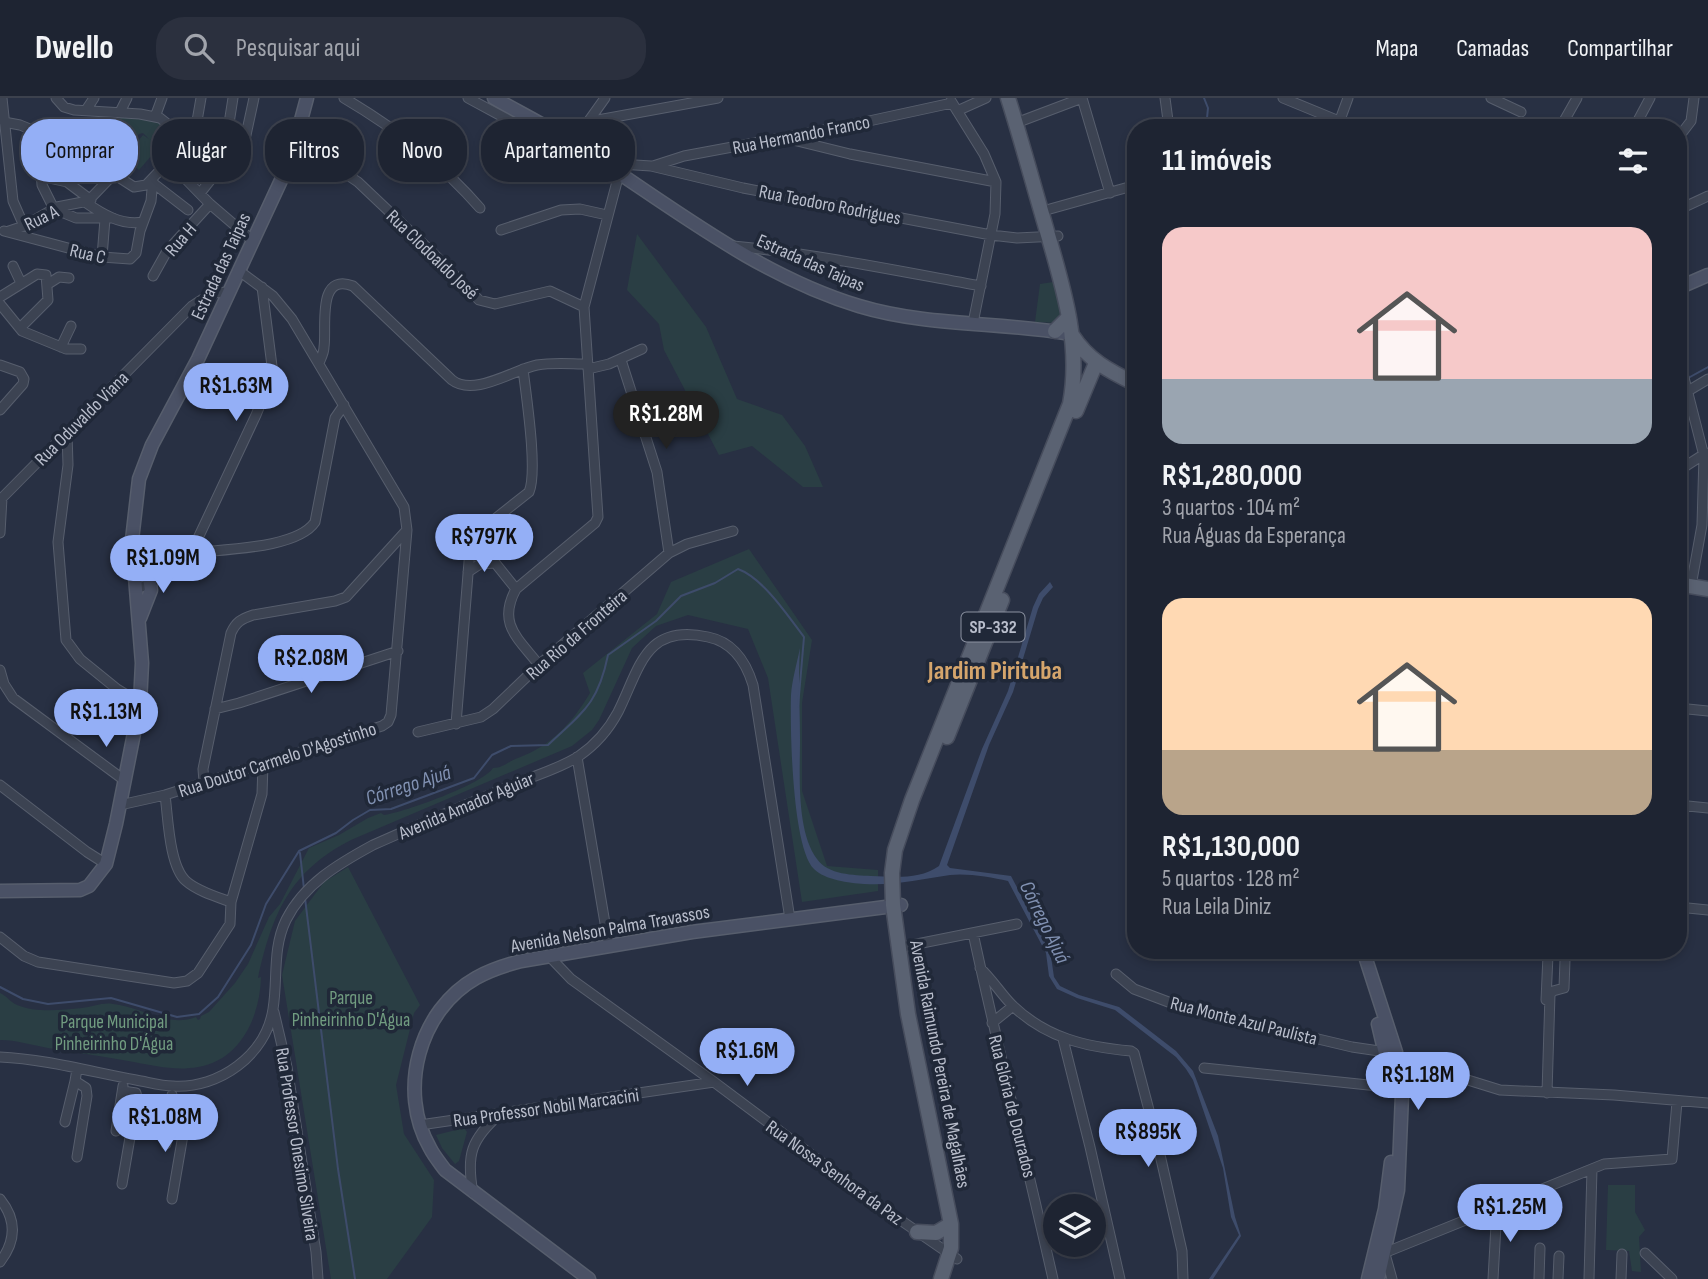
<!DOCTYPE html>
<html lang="pt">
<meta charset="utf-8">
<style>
:root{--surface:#1e2432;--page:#2b303e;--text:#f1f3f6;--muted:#a1a4ac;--line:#3c414d;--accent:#94aff6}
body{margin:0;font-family:"Sofia Sans Condensed",sans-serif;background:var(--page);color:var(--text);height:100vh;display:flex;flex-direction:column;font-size:26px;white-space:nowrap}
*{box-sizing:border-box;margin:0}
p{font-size:23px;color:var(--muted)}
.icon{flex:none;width:38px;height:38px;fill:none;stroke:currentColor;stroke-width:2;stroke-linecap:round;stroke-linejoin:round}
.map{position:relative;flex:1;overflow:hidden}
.panel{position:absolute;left:1127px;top:21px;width:560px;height:840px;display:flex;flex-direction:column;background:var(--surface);border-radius:28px;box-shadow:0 4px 10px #0003,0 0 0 2px var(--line)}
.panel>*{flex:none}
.guide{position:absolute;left:21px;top:21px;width:665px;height:63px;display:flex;gap:14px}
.fabs{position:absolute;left:1043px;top:1096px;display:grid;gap:14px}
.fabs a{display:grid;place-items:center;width:63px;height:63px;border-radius:50%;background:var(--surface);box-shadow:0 4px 10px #0003,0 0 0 2px var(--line);font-size:35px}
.price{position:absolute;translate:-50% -60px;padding:0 16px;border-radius:24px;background:var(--accent);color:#111;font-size:23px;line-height:46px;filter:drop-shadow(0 2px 4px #0008)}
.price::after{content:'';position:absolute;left:50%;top:42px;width:21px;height:16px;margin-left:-10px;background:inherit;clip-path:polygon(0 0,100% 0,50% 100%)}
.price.current{background:#222;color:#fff}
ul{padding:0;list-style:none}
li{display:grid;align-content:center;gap:14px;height:371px;padding:0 35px}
li span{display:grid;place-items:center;height:217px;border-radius:21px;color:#555}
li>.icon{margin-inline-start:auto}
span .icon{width:126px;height:126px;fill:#fffc;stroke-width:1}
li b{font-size:30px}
h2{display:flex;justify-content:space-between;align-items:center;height:84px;padding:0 35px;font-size:30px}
.tag{padding:0 24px;border-radius:28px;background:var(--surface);box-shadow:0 4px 10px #0003,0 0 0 2px var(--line);font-size:24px;line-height:63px}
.tag.current{background:var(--accent);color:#111}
header{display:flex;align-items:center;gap:42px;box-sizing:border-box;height:98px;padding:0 35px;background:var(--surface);border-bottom:2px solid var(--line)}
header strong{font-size:33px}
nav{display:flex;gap:38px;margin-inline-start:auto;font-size:24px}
.search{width:490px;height:63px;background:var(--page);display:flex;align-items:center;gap:18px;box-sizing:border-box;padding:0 24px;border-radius:28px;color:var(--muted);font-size:26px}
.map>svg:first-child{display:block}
</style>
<header>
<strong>Dwello</strong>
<div class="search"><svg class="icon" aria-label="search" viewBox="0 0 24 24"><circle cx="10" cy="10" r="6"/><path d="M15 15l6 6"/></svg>Pesquisar aqui</div>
<nav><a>Mapa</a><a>Camadas</a><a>Compartilhar</a></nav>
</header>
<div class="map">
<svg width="1708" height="1181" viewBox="0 0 1708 1181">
<rect width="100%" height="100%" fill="#283043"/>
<path fill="#2a3e44" d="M 95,17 L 125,17 L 159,23 C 163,31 163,34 157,41 L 167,47 L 162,53 L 158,50 L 139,72 L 124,59 L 143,37 L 149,41 L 143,35 L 139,36 L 127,52 L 115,54 L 107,50 Z
M 637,136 L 706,229 L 737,301 L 782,317 L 805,348 L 823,389 L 803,389 L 752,348 L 719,357 L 664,252 L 659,226 L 627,192 Z
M 1053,184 L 1061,215 L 1061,225 L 1035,224 L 1040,186 Z
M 749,451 L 812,542 L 802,605 L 802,693 L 827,768 L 878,772 L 878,793 L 802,804 L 768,580 L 748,531 L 688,517 L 656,528 L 632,550 L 599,622 L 592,632 L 572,648 L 351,742 C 290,773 272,816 258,880 L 261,879 C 260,918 241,962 198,969 C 176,973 155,968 134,964 C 105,959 77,954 48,950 C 32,947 16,942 0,942 L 0,895 C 7,898 10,904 17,907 C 36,915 62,912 82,910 C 92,909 103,904 113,906 C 143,909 167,930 196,919 L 198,922 L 200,921 L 201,918 L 209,914 L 235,885 L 248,866 L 269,819 L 280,806 L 309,750 L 339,737 L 368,720 L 381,715 L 384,717 C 405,714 483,686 493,670 C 503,670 509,663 518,660 C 551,648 572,625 590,595 L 583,575 L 657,516 L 671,484 Z
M 348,769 L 420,907 L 414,915 L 396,987 L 404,1036 L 434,1082 L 432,1119 L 387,1181 L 331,1181 L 282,877 L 295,823 L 324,784 Z
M 464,1030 L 467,1034 L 459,1063 L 455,1066 L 442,1050 L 436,1037 Z
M 1608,1087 L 1635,1087 L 1635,1114 L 1645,1132 L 1639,1139 L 1641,1174 L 1632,1173 L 1629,1153 L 1606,1152 Z"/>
<path fill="#3e4c6b" d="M 1050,484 L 1053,489 L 1043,500 L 1038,511 L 1013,594 L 989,647 L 947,767 L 950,770 L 1011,778 L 1050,852 L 1054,879 L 1060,888 L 1079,897 L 1119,909 L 1176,953 L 1193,973 L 1218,1038 L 1235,1119 L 1241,1138 L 1213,1181 L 1209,1181 L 1239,1137 L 1231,1119 L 1223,1070 L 1193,982 L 1186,971 L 1176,959 L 1115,912 L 1077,900 L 1057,891 L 1049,878 L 1046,855 L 1008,783 C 991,779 967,775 950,777 C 921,781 894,788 864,786 C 849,785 825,782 814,771 C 792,750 790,630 791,597 C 792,582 797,565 800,550 C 798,580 800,610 800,641 C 800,675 796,733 817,761 C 828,777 854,777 871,778 C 894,779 919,782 939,768 L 982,651 L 1008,593 L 1033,509 L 1039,496 Z"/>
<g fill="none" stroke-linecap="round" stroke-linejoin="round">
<path stroke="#3e4c6b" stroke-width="2" d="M 1204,0 L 1208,10 L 1206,30
M 1690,279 L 1708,269
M 1678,284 L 1679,284
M 300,755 L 304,791
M 305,800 L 338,1071 L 355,1181
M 0,889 L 23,901 L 48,906 L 111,900 L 177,919 L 199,916 L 218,899 L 251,847 L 266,806 L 299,753 L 336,735 L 353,722 L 370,712 L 391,711 L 474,680 L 492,657 L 511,648 L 548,647 C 583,614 598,606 608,557 L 656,523 L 681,498 L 715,485 L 738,471 C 763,480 788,518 804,539 L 798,609"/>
<defs>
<path id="street" d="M 2,0 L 13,103 L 24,128
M 56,0 L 64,9 L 74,12 L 140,16 L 160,20 L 222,69
M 233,0 L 227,38 L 238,50
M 344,0 C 395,30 441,65 480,110
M 468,0 L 553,46 L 563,48 L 573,45 L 605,0
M 1082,0 L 1110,95
M 1165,0 L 1169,30
M 1283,0 L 1339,23
M 1491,0 L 1521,14
M 951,3 L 984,56 L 996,84 L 995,116 L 973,225
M 86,12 L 94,0
M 957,13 L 986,0
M 120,14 L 127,0
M 155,19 L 162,0
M 4,24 L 20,27 L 67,46 L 134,89 L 146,87 L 166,66 L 171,66 L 210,106 L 252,142
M 587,24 L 718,0
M 1016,25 L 1082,0
M 1337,30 L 1348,0
M 1560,30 L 1577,0
M 1634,30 L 1650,0
M 38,34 L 42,87 L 54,111 L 76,120 L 113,120
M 1678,40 L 1691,23 L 1694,0
M 789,41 L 850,56 L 996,84
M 193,46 L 201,0
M 294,50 L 346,76 L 358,84 L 435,157 L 479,202 L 495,206 L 550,193 L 584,209
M 604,65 L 651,68 L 743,90 L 991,137 L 1017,140 L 1058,138
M 653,68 L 684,58 L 846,28 L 952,5
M 40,78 L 67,84 L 91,102
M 153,85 L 188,112
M 201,94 L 246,37 L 254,0
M 85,104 C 102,116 122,128 143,124
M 1050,111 L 1136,87
M 1678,112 L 1708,98
M 501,132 L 561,112 L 580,111 L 607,117
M 4,133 L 102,159 L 130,161 L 136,155 L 140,133 L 151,103 L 153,80
M 9,133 L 24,128 L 57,109 L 88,103 L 113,77
M 733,148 C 817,156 898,173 981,188
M 102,159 L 105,121
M 13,168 L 21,185
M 153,178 L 167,153 L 210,106
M 48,186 L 59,179 L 69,180
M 0,199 L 37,176 L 46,177 L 48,202 L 20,230
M 0,206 L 22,233 L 66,251 L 81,251
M 61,249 L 71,228
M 1678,256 L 1704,358 L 1702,427 L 1691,488
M 621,262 L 657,374 L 669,455
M 319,265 C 321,260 324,255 324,249 C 327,230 316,174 353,188 L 452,282 C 474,299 513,272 537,267 C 554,264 571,266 588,266
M 0,267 L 20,274 L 24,281 L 23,286 L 0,312
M 588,271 L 609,266 L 642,251
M 1678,299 L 1708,281
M 67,335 L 68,367 L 58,444 L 66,542 L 80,561 L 117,591 L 140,605
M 1678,373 L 1706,355
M 0,402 L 192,208 L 212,195 L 229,194
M 0,435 L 2,400
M 476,441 L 516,491
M 191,455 L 256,317 L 273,276 L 262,189
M 468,474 L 480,466 L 495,465
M 137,490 C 158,486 155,479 169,466 C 175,460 183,458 191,455 C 222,451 297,451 315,424 L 335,320 L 344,307
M 539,567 C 518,540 497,526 516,491 L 595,425 L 598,419 L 584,209 L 619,76
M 0,572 L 4,586 L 13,600 L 124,682
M 1678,610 L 1708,613
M 215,611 L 239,605 L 398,553
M 456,626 L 470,451 L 486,428 L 529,394 C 538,373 526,297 523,271
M 418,634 L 481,619 L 493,611 L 539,567 L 669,455 L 687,446 L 733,433
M 577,659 L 609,849
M 204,684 L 203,671 L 231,535 C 236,524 241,521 253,517 L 335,503 L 346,499 L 406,433
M 0,687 L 87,754 L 106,766
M 165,697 C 168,718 169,768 186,783 C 197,793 217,799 231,804
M 120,707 L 165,697 L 382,628 L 388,624 L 391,617 L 407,432 L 404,409 L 292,221 L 273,198 L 238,172
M 1678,707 L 1708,710
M 1678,726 L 1680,707
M 1678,809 L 1708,812
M 973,835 C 998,951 1027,1066 1053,1181
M 0,839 L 24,858 L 38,864 L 174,885 L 187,883 L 198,875 L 230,826 L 231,804 L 262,696 L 263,666
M 897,850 L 1017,826
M 549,858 L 571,881 L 714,984 L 880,1108 L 957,1161
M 980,870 C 992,881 1001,896 1012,907 C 1046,940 1086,949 1131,953 L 1134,955 L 1155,1035 L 1182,1153 L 1183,1181
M 1116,876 L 1134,891 L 1179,908 L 1352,949 L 1386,954 L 1397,960 L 1500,992 L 1614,997 L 1708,1005
M 1546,902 L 1548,857
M 274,914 L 287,969 L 316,1154 L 318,1181
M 992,925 L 1013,908
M 1063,941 L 1090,1049 L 1120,1181
M 0,959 C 45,961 92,974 136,982 C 148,984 161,988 173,988 C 219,991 266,957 273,911 C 278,881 272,851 286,822 C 304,786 338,766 373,747 C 420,726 468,706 515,686 C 536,677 561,670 579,658 C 595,647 609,631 618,614 C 640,570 645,525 708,539 C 733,544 746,564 753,587 L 790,821
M 1204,970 L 1397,990
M 77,971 L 75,983 L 86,990 L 87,998 L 77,1059
M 1547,995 L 1550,896 L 1553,893 L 1564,890 L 1565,862
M 171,1001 L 187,1004 L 188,1008 L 172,1101
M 65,1024 L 75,983
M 420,1027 L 714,984
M 116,1033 L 123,988
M 166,1046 L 172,997
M 122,1086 L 137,999 L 136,995 L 123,993
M 473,1095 C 466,1057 471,1041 500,1016
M 0,1101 C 17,1122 16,1143 0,1164
M 1379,1154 L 1389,1153 L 1604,1066 L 1672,1061 L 1677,1004
M 1645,1155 L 1672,1181
M 1385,1156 L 1392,1181
M 1493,1181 L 1497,1109
M 1539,1181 L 1540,1150
M 1558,1181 L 1559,1158
M 1589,1181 L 1592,1071
M 1621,1181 L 1622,1156"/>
<path id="secondary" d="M 494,0 C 520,15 547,28 573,45 C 665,103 753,176 859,208 C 925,228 997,224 1065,235
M 1678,190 L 1708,177
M 140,520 L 151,492 L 147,468
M 0,793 L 80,792 L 89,788 L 106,766 L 116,726 L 140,605 L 142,565 L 132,442 L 139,381 L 152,347 L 198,261 L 290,63 L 307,0
M 1363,852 L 1396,954 L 1402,997 L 1398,1092 L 1378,1181
M 1378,926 L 1393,990
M 589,1181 L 445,1072 C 440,1065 434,1058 430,1050 C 397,993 419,912 476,880 C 490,872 506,867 521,863 L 692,834 L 901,807
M 1368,1181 L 1385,1111 L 1391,1064"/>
<path id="primary" d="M 1055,233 L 1069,219
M 1072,237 C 1088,262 1109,273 1136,286
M 1076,313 L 1096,265
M 1678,486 L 1708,491
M 947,639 L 1002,502
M 917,1134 L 936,1135 L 951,1126
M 941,1181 L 951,1150 L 951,1126 L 908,916 L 893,807 L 892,775 L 895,752 L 912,702 L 1070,306 C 1082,243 1061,183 1044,123 C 1032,82 1021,41 1008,0"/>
</defs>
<use href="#street" stroke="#575e6d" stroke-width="11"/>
<use href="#secondary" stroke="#575e6d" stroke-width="15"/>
<use href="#primary" stroke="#464c5c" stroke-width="17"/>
<use href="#street" stroke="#3c4352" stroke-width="9"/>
<use href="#secondary" stroke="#4a5165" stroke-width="12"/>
<use href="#primary" stroke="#5a6272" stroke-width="14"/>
</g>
<g text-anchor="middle" stroke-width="7" stroke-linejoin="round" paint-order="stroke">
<rect fill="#202838" stroke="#8b91a0" stroke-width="2" x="961.5" y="514.5" width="63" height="29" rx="5"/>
<g font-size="18" font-weight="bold" fill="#b9becc">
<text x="993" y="535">SP-332</text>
</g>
<g font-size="19" fill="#b9becc" stroke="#202838">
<text transform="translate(801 36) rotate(-11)" y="7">Rua Hermando Franco</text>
<text transform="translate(830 106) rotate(11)" y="7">Rua Teodoro Rodrigues</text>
<text transform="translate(41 119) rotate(-26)" y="7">Rua A</text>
<text transform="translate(180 141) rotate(-49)" y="7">Rua H</text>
<text transform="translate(88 155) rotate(13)" y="7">Rua C</text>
<text transform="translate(433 156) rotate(44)" y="7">Rua Clodoaldo José</text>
<text transform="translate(811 164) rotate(24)" y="7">Estrada das Taipas</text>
<text transform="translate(220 168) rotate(-65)" y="7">Estrada das Taipas</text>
<text transform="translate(81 320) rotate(-45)" y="7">Rua Oduvaldo Viana</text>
<text transform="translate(576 536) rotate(-41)" y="7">Rua Rio da Fronteira</text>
<text transform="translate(277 661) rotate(-18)" y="7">Rua Doutor Carmelo D'Agostinho</text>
<text transform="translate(466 707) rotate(-23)" y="7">Avenida Amador Aguiar</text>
<text transform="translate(610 830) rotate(-10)" y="7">Avenida Nelson Palma Travassos</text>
<text transform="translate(1244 922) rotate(14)" y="7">Rua Monte Azul Paulista</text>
<text transform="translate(941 966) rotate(79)" y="7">Avenida Raimundo Pereira de Magalhães</text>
<text transform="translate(1013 1008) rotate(76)" y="7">Rua Glória de Dourados</text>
<text transform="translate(546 1009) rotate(-8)" y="7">Rua Professor Nobil Marcacini</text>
<text transform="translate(298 1046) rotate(81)" y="7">Rua Professor Onesimo Silveira</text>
<text transform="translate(835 1074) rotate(36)" y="7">Rua Nossa Senhora da Paz</text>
</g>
<g font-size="19" fill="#719c80" stroke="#202838">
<text x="351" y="906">Parque<tspan x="351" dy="22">Pinheirinho D'Água</tspan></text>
<text x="114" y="930">Parque Municipal<tspan x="114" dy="22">Pinheirinho D'Água</tspan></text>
</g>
<g font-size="21" font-style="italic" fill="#8191b2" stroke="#202838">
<text transform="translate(408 687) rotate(-18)" y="7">Córrego Ajuá</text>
<text transform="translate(1045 824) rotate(64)" y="7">Córrego Ajuá</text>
</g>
<g font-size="26" font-weight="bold" fill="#d5a56c" stroke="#202838">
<text x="995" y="581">Jardim Pirituba</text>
</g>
</g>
</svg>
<div class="fabs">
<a><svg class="icon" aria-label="layers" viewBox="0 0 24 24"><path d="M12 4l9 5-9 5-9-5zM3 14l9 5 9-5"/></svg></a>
</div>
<b class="price" style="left:236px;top:325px">R$1.63M</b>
<b class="price current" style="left:666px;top:353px">R$1.28M</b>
<b class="price" style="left:484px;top:476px">R$797K</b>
<b class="price" style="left:163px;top:497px">R$1.09M</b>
<b class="price" style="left:311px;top:597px">R$2.08M</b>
<b class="price" style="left:106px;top:651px">R$1.13M</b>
<b class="price" style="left:747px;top:990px">R$1.6M</b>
<b class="price" style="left:1418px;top:1014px">R$1.18M</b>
<b class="price" style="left:165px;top:1056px">R$1.08M</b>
<b class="price" style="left:1148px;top:1071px">R$895K</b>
<b class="price" style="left:1510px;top:1146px">R$1.25M</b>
<div class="guide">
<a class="tag current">Comprar</a>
<a class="tag">Alugar</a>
<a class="tag">Filtros</a>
<a class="tag">Novo</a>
<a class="tag">Apartamento</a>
</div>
<section class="panel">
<h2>11 imóveis<svg class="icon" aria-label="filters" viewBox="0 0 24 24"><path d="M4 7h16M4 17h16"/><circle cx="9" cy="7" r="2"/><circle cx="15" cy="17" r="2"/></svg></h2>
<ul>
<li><span style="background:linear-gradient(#f6c9c9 70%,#9aa5b1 0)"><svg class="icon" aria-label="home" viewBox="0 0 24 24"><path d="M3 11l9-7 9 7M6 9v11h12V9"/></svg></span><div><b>R$1,280,000</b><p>3 quartos · 104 m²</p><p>Rua Águas da Esperança</p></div></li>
<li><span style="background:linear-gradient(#ffd9b3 70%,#b9a48a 0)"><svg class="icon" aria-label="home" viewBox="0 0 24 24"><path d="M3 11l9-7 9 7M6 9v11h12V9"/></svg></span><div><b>R$1,130,000</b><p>5 quartos · 128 m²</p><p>Rua Leila Diniz</p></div></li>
</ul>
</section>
</div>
